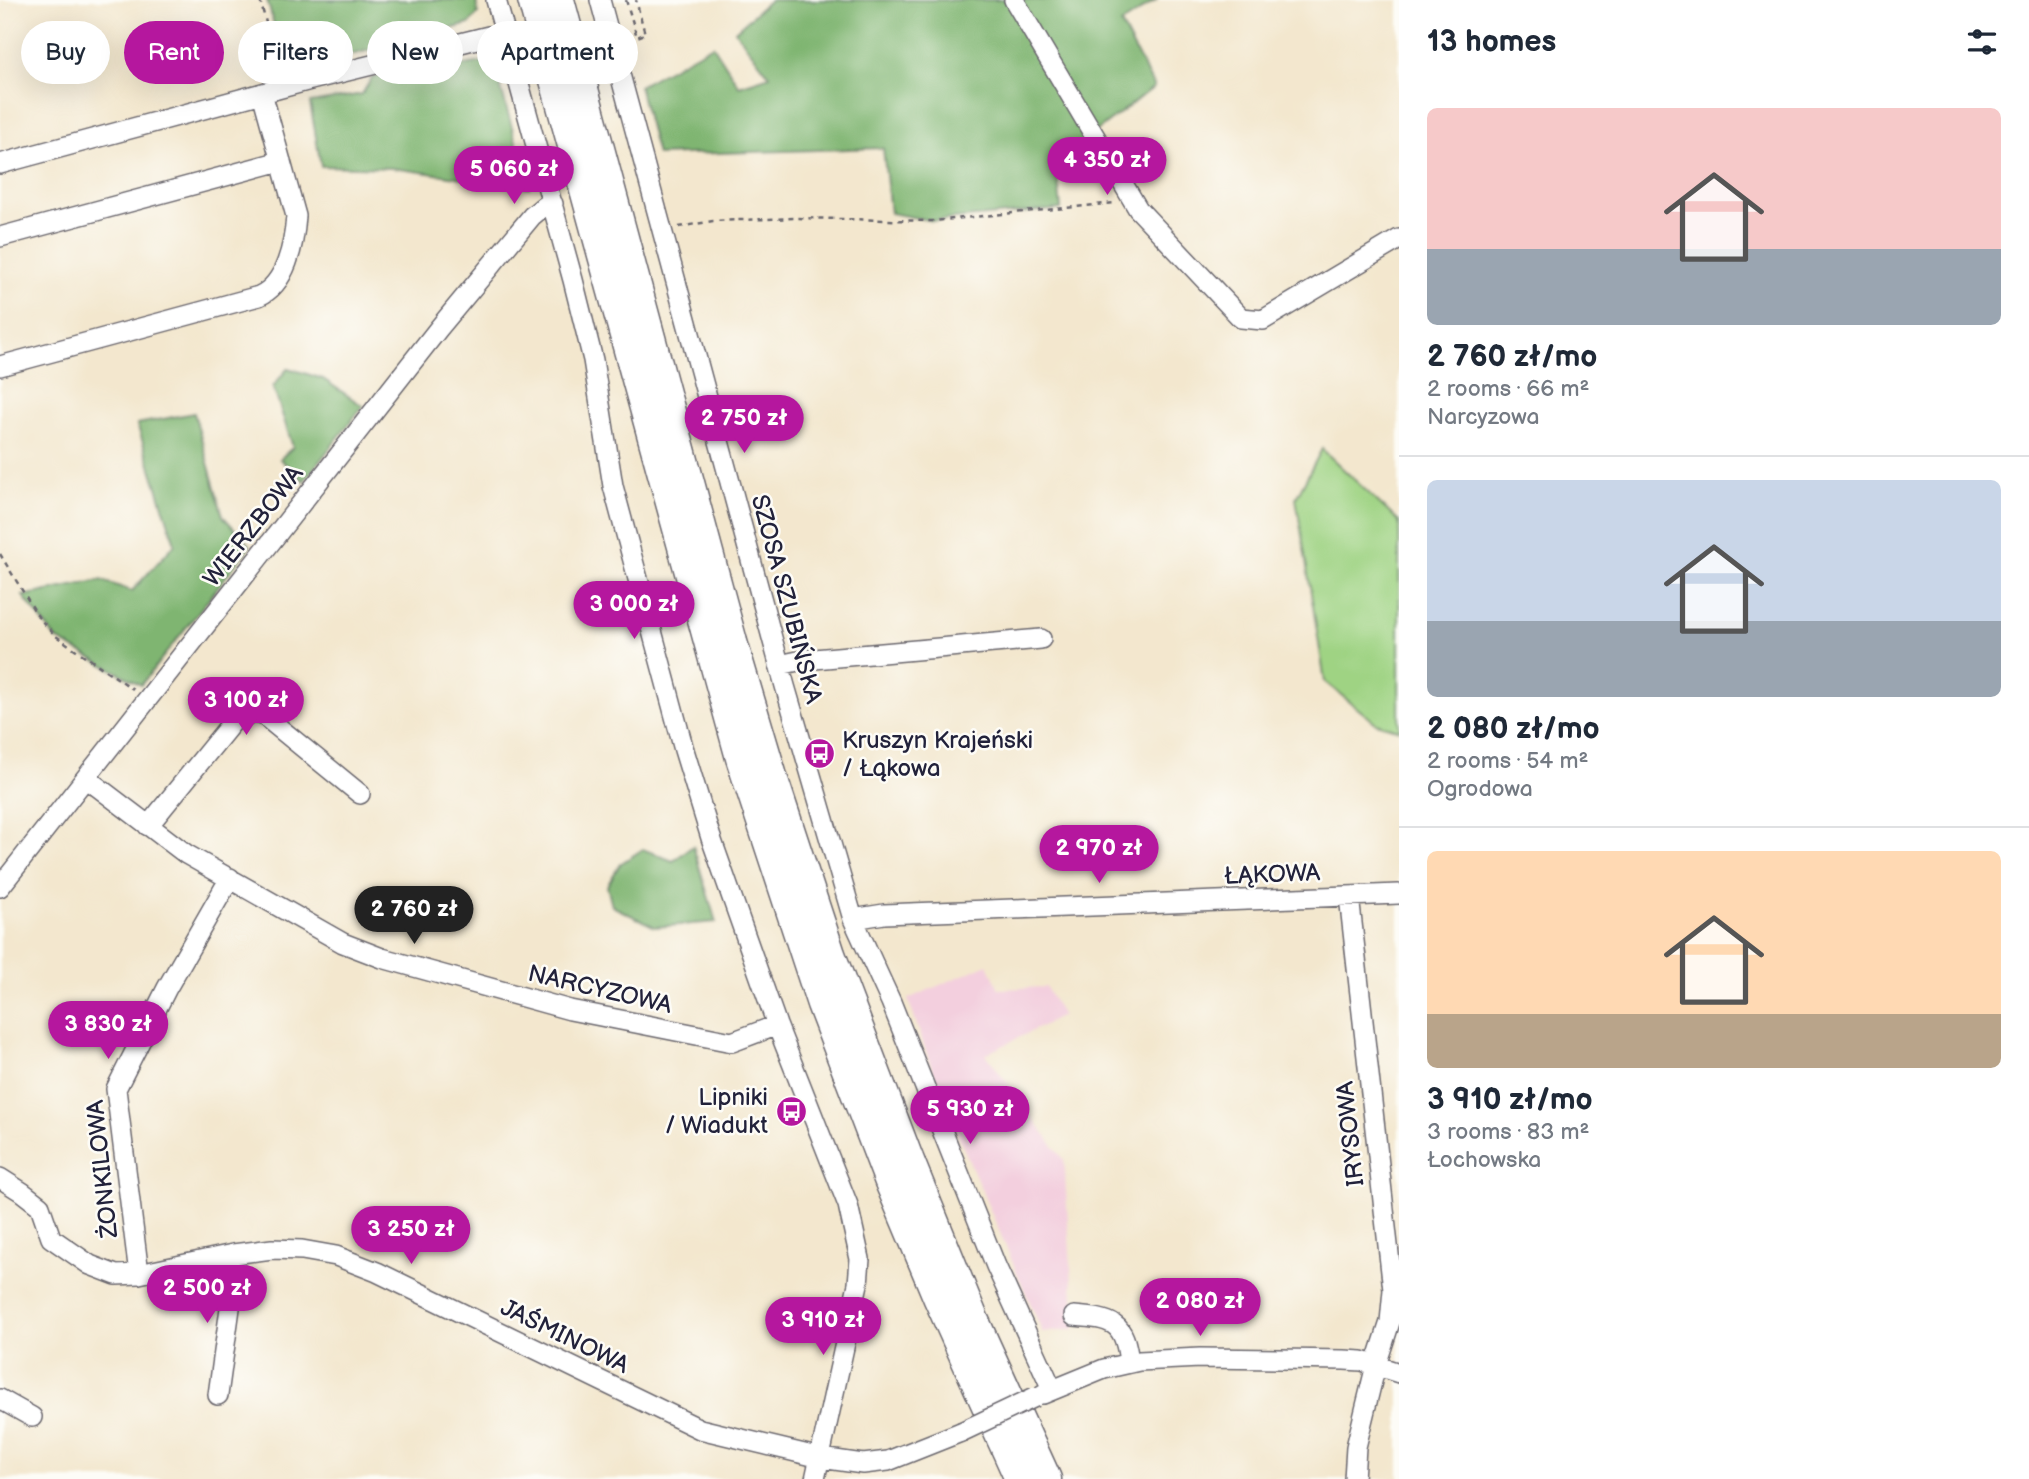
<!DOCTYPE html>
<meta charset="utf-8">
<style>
:root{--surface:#fff;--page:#f2f2f3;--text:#1f2937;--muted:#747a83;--line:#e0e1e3;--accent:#b5179e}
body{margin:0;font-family:"Balsamiq Sans",sans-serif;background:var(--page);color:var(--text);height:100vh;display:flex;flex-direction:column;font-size:26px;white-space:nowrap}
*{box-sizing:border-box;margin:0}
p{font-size:23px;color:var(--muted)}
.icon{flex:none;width:38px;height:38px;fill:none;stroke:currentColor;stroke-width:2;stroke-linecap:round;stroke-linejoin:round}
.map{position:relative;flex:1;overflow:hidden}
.drawer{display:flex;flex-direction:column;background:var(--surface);width:630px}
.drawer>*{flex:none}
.top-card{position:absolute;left:21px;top:21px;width:665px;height:63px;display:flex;gap:14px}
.price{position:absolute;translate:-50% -60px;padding:0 16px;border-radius:24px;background:var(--accent);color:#fff;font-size:23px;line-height:46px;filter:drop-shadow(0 2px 4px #0008)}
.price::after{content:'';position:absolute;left:50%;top:42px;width:21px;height:16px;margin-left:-10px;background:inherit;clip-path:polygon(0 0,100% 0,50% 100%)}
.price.current{background:#222;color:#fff}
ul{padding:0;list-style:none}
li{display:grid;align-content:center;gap:14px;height:371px;padding:0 28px}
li+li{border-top:2px solid var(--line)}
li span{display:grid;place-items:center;height:217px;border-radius:10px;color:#555}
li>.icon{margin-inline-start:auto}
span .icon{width:126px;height:126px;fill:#fffc;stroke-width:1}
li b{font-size:30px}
h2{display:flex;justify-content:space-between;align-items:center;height:84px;padding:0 28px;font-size:30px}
.chip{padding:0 24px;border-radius:32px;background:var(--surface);box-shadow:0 7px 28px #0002;font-size:24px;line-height:63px}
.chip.current{background:var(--accent);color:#fff}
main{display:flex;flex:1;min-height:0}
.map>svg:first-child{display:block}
</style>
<main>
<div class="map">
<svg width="1399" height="1479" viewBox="0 0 1399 1479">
<rect width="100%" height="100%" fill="#fdfcf7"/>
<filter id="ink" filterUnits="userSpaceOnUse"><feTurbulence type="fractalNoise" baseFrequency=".0143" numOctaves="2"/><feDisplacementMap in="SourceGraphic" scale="14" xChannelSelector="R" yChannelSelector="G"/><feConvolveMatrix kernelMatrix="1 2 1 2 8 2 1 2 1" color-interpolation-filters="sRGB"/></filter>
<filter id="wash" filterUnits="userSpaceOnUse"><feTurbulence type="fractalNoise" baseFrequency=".00686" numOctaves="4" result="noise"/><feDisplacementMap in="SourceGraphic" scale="28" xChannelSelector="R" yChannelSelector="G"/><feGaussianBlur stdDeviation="1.57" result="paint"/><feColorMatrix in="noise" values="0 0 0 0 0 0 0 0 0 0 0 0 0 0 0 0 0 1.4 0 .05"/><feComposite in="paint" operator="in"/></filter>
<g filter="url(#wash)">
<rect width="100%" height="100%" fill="#f3e7ce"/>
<path fill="#f3cfde" d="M 988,964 L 999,989 L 1046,987 L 1062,1016 L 986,1054 L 1064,1160 L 1075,1329 L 1043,1333 L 943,1100 L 908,999 Z"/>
<path fill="#9fd383" stroke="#607a5f" stroke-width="2" d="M 1322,449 L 1399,522 L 1399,730 L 1376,723 L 1325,682 L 1296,498 Z"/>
<path fill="#7fb571" stroke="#506c56" stroke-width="2" d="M 267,0 L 476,0 L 478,14 L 469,24 L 309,66 L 287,49 L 275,28 Z
M 770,0 L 1156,0 L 1121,24 L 1154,87 L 1093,134 L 1057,168 L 1061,209 L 933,221 L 890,213 L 883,148 L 657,155 L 639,86 L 713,45 L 739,86 L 770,76 L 735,31 Z
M 488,61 L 496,71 L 529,187 L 392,168 L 321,166 L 310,103 L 362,94 L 372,78 L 440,63 L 452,67 Z
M 288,368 L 323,379 L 363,406 L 304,481 L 280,459 L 293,447 L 273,387 Z
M 194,413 L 223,516 L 250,546 L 141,685 L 56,639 L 23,596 L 101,580 L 132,591 L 175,544 L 137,424 Z
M 693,846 L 716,922 L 655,927 L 612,906 L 607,886 L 620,864 L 643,849 L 673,861 Z"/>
</g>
<g filter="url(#ink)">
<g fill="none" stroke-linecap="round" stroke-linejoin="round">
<defs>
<path id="minor" d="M 496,0 L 573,280 L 593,360 L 613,486 L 684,750 L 711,838 L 777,1025 L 848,1205 L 860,1259 L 858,1284 L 815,1479
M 600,0 L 785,686 L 853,919 L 891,1002 L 996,1266 L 1052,1389
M 1014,0 L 1138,209 L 1241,318 L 1263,320 L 1399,239
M 0,164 L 307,81 L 505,32
M 0,237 L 281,161
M 0,366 L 259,296 C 286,284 294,245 296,216 L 262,93
M 779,665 L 803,660 L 1041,639
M 86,778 L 186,854 L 343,943 L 382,958 L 570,1010 L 732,1042 L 777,1025
M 148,826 L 239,714 L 262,714 L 360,794
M 0,887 L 439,328 L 532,216 L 544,206 L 553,204
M 1349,896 L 1393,1290 L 1390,1322 L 1376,1365 L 1356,1447 L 1354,1479
M 853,919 L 884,914 L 1399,894
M 0,1178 L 22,1192 L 40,1206 L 51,1238 L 90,1265 L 116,1275 L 139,1274 L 233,1254 L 272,1249 L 302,1250 L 336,1256 L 377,1272 L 700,1429 L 821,1458 L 863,1464 L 888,1461 L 961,1432
M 139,1274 L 116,1089 L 167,988 L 230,878
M 1074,1316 C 1112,1319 1125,1321 1129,1363
M 1043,1394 L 1104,1369 L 1139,1361 L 1200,1358 L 1344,1360 L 1362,1361 L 1399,1373
M 218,1395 L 235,1272 L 233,1254
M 0,1399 L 32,1417"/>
<path id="highway" d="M 532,0 L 740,758 L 821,1004 L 889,1182 L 938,1299 L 1019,1479
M 560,0 L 733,642 L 774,780 L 831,954 L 908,1156 L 975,1321 L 1047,1479"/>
</defs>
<use href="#minor" stroke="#6b676e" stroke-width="22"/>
<use href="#highway" stroke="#6b676e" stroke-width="31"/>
<path stroke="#6b676e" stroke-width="2.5" stroke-dasharray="5 5" stroke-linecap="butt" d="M 260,0 L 271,42 L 296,69
M 626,0 L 637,37 L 645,34 L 636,0
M 679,227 L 713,221 L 796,218 L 933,221 L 1115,203
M 0,554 L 39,618 L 56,636 L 133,689"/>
<use href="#minor" stroke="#fff" stroke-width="19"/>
<use href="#highway" stroke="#fff" stroke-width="28"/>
<defs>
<path id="minor-bridge" d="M 961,1432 L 1035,1397"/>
</defs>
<use href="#minor-bridge" stroke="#6b676e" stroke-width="22" stroke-linecap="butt"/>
<use href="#minor-bridge" stroke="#fff" stroke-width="19"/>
</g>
</g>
<defs>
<symbol id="bus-disc" viewBox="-11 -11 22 22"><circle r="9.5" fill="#b5179e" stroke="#fdfcf7"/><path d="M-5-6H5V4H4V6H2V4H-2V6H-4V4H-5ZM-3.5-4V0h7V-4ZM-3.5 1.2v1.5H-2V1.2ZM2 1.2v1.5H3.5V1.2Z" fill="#fff"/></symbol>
</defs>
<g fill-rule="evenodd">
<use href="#bus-disc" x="802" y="736" width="35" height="35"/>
<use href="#bus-disc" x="774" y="1094" width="35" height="35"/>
</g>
<g text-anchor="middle" stroke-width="5" stroke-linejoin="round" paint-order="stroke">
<g font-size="24" fill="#22223b" stroke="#fdfcf7">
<text transform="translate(253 526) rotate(-52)" y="8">WIERZBOWA</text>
<text transform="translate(787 599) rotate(75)" y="8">SZOSA SZUBIŃSKA</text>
<text transform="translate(1272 874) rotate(-2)" y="8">ŁĄKOWA</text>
<text transform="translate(600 989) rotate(13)" y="8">NARCYZOWA</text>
<text transform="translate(1350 1134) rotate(-96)" y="8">IRYSOWA</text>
<text transform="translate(102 1169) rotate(-96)" y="8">ŻONKILOWA</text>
<text transform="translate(565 1336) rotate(26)" y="8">JAŚMINOWA</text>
</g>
<g font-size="24" fill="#22223b" stroke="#fdfcf7" text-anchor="start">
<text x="842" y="748">Kruszyn Krajeński<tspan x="842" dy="28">/ Łąkowa</tspan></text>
<text x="768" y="1105" text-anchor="end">Lipniki<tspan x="768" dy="28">/ Wiadukt</tspan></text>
</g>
</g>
</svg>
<b class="price" style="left:1107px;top:197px">4 350 zł</b>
<b class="price" style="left:514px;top:206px">5 060 zł</b>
<b class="price" style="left:744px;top:455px">2 750 zł</b>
<b class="price" style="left:634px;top:641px">3 000 zł</b>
<b class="price" style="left:246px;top:737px">3 100 zł</b>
<b class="price" style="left:1099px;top:885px">2 970 zł</b>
<b class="price current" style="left:414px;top:946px">2 760 zł</b>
<b class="price" style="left:108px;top:1061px">3 830 zł</b>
<b class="price" style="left:970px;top:1146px">5 930 zł</b>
<b class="price" style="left:411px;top:1266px">3 250 zł</b>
<b class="price" style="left:207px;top:1325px">2 500 zł</b>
<b class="price" style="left:1200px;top:1338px">2 080 zł</b>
<b class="price" style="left:823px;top:1357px">3 910 zł</b>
<div class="top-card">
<a class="chip">Buy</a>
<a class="chip current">Rent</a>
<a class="chip">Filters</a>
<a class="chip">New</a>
<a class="chip">Apartment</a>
</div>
</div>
<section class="drawer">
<h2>13 homes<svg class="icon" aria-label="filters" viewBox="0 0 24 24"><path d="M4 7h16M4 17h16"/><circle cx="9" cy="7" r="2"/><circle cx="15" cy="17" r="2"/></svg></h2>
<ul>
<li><span style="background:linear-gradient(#f6c9c9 65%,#9aa5b1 0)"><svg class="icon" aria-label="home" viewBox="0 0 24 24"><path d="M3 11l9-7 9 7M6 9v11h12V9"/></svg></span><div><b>2 760 zł/mo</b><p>2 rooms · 66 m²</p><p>Narcyzowa</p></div></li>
<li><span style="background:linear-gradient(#c9d6e8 65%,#9aa5b1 0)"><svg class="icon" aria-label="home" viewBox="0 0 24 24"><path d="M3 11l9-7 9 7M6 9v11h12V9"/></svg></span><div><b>2 080 zł/mo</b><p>2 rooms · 54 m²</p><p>Ogrodowa</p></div></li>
<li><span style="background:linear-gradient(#ffd9b3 75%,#b9a48a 0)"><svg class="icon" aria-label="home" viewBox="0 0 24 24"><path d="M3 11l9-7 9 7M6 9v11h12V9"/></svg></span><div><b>3 910 zł/mo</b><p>3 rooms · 83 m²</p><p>Łochowska</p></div></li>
</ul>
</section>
</main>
